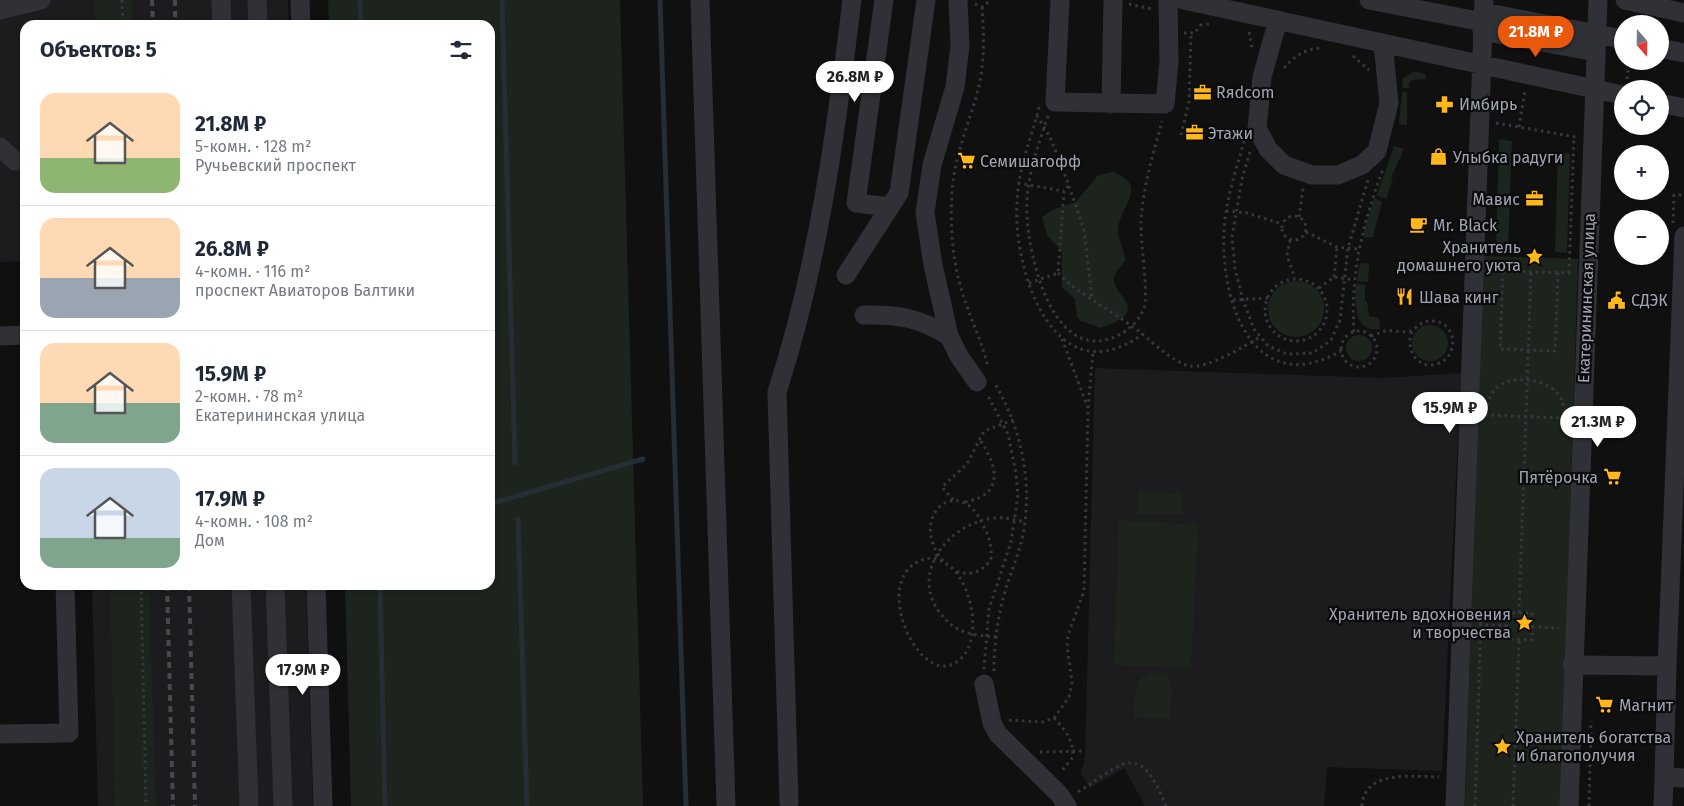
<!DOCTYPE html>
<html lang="ru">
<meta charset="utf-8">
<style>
:root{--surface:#fff;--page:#f6f6f7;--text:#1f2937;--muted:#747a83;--line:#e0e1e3;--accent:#ea580c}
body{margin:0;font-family:"Fira Sans",sans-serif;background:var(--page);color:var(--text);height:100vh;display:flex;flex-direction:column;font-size:19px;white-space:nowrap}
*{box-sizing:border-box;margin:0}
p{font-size:16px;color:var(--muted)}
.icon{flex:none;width:28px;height:28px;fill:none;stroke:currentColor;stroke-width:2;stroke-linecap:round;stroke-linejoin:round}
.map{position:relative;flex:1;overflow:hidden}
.drawer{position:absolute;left:20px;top:20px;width:475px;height:570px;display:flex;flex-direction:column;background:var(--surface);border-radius:15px;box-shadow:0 1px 4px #0004}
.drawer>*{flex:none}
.needle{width:32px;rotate:160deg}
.tools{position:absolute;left:1614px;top:15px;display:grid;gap:10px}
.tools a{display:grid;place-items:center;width:55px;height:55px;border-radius:50%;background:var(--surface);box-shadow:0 1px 4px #0004;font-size:25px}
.price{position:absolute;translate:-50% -42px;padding:0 11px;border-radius:18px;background:#fff;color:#222;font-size:16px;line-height:32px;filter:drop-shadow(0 1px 2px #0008)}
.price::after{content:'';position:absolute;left:50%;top:30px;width:15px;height:11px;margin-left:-8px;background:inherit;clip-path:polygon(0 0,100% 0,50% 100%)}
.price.on{background:var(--accent);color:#fff}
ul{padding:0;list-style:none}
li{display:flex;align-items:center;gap:15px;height:125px;padding:0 20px}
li+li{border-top:1px solid var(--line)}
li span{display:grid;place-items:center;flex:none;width:140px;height:100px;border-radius:15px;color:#555}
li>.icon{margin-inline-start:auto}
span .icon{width:60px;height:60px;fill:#fffc;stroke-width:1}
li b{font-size:21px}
h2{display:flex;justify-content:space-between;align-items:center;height:60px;padding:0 20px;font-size:21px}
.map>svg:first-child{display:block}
</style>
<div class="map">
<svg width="1684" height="806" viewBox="0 0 1684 806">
<rect width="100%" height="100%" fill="#101011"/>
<path fill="#1c1c1e" d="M 0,0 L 288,0 L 289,25 L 25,25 L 25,261 L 0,262 Z
M 1095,368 L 1383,378 L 1461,373 L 1442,771 L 1327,767 L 1324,806 L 1145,806 L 1124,768 L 1090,788 L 1081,774 L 1085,758 Z
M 92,585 L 306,585 L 313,806 L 98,806 Z"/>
<path fill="#1c241d" d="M 95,0 L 132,0 L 133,25 L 95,25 Z
M 328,0 L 620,0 L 643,806 L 351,806 L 345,585 L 490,585 L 490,25 L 329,25 Z
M 1415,71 L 1425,74 L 1427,79 L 1412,80 L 1409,83 L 1409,88 L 1402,88 L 1403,78 Z
M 1402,92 L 1407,92 L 1407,125 L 1399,124 Z
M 1499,139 L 1512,141 L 1508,251 L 1496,249 Z
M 1394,146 L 1404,149 L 1391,178 L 1393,179 L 1386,199 L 1377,195 Z
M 1558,152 L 1570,154 L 1567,253 L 1555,252 Z
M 1113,172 C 1151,187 1118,206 1118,231 C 1118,241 1125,250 1125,261 C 1122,266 1115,271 1114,277 C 1110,295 1155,310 1101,328 L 1081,321 L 1077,316 L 1075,299 L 1062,287 L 1062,252 L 1047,235 L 1042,217 L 1054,209 L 1076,202 L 1098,175 Z
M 1374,198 L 1382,202 L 1373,237 L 1365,238 L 1363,234 Z
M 1483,256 L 1578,259 L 1561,806 L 1465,806 Z
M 1360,263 L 1369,264 L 1368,282 L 1357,281 Z
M1268 309a28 28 0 1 1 56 0a28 28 0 1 1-56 0Z
M 1355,284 L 1365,285 L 1365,301 L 1367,301 L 1369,316 L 1379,318 L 1380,329 C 1353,333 1356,303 1355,284 Z
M1412 343a18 18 0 1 1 36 0a18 18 0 1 1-36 0Z
M1346 348a13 13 0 1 1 26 0a13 13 0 1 1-26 0Z
M 1138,492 L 1182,493 L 1182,514 L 1136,514 Z
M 1119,520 L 1198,525 L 1191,669 L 1114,665 Z
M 110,585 L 149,585 L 156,806 L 115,806 Z
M 1154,672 L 1167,676 L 1172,690 L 1170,718 L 1134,717 C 1135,698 1131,677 1154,672 Z"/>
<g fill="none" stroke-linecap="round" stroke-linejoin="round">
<path stroke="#262e35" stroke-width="5" d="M 360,0 L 361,25
M 502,0 L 515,463
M 660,0 L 686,806
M 490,504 L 643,459
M 518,519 L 527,806
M 380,585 L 385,806"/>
<path stroke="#36383e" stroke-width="3" stroke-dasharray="2.5 4" stroke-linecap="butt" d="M 122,0 L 123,25
M 975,4 L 982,7 L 991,0
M 1129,4 L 1152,9
M 982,7 C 984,35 985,62 978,90 C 969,123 955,155 952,190 C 950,224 952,262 963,295 C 971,320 982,342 988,367
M 1200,25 L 1210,24
M 1249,32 L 1252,48
M 1184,33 L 1195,33 L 1200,25
M 1353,56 L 1369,70
M 1284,68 C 1294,56 1305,49 1321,48
M 1627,79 L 1629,64
M 1039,107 C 1031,139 1018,169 1017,203 C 1013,271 1054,398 1143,334
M 1048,116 C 1037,149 1025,181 1027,216 C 1029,257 1052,360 1112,338 C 1126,333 1138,323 1144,308 C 1149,293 1140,242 1141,221 C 1143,187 1153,154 1162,121
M 1496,123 L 1576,137
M 1519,127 L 1525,90
M 1181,135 L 1189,101 L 1191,34
M 1244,141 C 1236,170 1226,200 1224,230 C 1220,301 1253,401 1341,351
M 1250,152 L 1242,179 L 1232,237 L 1235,269 L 1243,300 L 1254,329 L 1268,346 L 1287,354 L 1313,353 L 1331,340 L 1340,320 L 1348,248 L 1368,180
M 1018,183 L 1064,191
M 1069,186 L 1084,230 L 1092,299
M 1226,211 L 1247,213 L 1282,224
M1282 228a12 12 0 1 1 24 0a12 12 0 1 1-24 0Z
M 1299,217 L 1303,188
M 1673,223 L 1674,195 L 1684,195
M 1306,232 L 1337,247 L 1358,249
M 1290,240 L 1287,256 L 1295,278
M 1490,271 L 1571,273
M 1503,272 L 1500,349 L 1555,351 L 1558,273
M 1058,273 C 1080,295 1108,308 1133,327 C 1148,337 1172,363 1190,366 C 1207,369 1245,346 1260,337
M 1569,273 L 1574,137
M 1334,277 L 1337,247
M1265 310a31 31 0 1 1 62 0a31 31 0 1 1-62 0Z
M 1029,283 L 1058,273 L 1064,191 L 1069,185 L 1050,137 L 1037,116
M 1319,288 L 1334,277 L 1354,280
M 1233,300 L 1268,298
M1341 349a18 18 0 1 1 36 0a18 18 0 1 1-36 0Z
M 1354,332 C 1350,274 1363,223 1383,169
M 1371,336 C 1376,334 1381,332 1386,331 C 1394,330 1407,334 1413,330 C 1420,325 1423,320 1433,321 C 1457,322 1460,357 1437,364 C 1416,370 1405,348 1412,331
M 1062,339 L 1088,408
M 1487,405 C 1490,397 1493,390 1500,385 C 1519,373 1564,381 1564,411
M 1485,415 L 1566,418
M 1600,419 L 1609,419
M 953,500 L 942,487 L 967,464 L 984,431 L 1013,420
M 965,502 C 1003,495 999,468 980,440
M 934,558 C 942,561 948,564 954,570 C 973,590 984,646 955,663 C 914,687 864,562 934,558 Z
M 943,561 C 906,515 960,472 983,525 C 989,537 992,546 991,559 C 982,573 970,576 954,571
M 141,585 L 146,806
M 1506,613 L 1532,613 L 1532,640 L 1506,639 Z
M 1519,613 L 1531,272
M 1479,625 L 1506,626
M 1532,627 L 1559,628
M 996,637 C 984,636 969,635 958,629 C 951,626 946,620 941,614 C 908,574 949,522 995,518 C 1005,517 1015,520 1025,522
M 984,669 L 989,609 L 1011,542 L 1018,495 L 1016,473 L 1008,434 L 987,394
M 994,671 C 994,643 998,615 1006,588 C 1013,566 1023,544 1025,522 C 1031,473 1019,424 994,382
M 1054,718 C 1066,731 1073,740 1073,757 L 1061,772
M 1009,720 L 1042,722 L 1054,718 L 1069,697 L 1072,682 L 1067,646 L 1068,635 L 1084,591 L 1088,409 L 1093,351
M 1040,752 L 1085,751
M 1078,792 C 1125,762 1139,740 1166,806
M 1362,806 C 1364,769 1413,777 1439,777
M 1475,806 L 1481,616
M 1513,806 L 1519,640
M 1589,806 L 1591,721"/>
<path stroke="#303136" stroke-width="19" d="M 221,0 L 222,25
M 257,0 L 258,25
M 300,0 L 301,25
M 700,0 L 726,806
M 884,0 L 856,203 L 890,207
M 958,0 L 960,46 L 955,87 L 932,165 L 925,213 L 933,265 L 949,336 L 959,356 L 977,382
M 1060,0 L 1055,102 L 1165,104 L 1169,61 L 1168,0
M 1184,0 L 1622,95
M 1369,0 L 1483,22
M 1625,0 L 1684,13
M 0,10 L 41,0
M 1483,12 L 1622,39
M 1278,20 L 1262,77 L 1257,128 L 1268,149 L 1284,165 L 1312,175 L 1338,175 L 1362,165 L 1377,151 L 1389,103 L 1383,43
M 1482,31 L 1596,52
M 1660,48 L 1684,53
M 1660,103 L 1684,108
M 1111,104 L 1113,0
M 0,147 L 15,161
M 846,275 L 899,193 L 926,0
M 864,315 C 898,314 919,318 949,336
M 0,336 L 25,335
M 241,585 L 249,806
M 275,585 L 283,806
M 316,585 L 323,806
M 1572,665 L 1667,666 L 1684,236
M 1667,666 L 1664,777 L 1684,778
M 984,684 L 992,723 L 998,734 L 1059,794 L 1067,806
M 0,734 L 69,733 L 65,585
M 789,802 L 777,392 C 818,266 836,132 852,0
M 1455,806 L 1484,0
M 1569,806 L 1598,0
M 1663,806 L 1664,777"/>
<path stroke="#474950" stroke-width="4" stroke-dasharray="6 5" stroke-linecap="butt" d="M 152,0 L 153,25
M 175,0 L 175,25
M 167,585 L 173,806
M 189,585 L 195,806"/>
</g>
<defs>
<symbol id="office-bare" viewBox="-9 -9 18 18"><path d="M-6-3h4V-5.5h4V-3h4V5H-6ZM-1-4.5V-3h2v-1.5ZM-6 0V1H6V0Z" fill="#ffb71a" stroke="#0b0b0c" stroke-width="2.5" paint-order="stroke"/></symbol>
<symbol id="pharmacy-bare" viewBox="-9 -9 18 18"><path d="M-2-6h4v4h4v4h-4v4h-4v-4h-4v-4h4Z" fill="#ffb71a" stroke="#0b0b0c" stroke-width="2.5" paint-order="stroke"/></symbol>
<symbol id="shop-bare" viewBox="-9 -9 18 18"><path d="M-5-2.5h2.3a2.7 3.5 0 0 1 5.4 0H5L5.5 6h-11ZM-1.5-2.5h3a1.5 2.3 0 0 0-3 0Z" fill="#ffb71a" stroke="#0b0b0c" stroke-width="2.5" paint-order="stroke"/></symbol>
<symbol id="supermarket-bare" viewBox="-9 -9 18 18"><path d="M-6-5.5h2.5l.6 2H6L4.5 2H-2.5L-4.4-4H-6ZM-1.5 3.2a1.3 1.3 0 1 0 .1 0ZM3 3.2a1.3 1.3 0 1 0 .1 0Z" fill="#ffb71a" stroke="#0b0b0c" stroke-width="2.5" paint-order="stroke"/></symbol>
<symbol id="cafe-bare" viewBox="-9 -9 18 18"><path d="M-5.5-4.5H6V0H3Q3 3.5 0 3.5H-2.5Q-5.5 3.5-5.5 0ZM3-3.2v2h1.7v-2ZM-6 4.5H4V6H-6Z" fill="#ffb71a" stroke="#0b0b0c" stroke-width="2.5" paint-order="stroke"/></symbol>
<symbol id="sight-bare" viewBox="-9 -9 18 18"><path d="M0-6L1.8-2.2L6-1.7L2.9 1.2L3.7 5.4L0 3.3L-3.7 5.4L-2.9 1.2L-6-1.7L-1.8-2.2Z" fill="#ffb71a" stroke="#0b0b0c" stroke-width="2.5" paint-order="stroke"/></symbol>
<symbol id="restaurant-bare" viewBox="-9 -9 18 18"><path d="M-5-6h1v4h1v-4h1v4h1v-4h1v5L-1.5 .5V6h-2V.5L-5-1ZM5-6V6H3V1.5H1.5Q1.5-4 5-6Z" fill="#ffb71a" stroke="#0b0b0c" stroke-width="2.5" paint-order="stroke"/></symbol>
<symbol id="civic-bare" viewBox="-9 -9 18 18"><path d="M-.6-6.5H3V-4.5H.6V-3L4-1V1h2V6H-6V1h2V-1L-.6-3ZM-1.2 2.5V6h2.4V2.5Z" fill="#ffb71a" stroke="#0b0b0c" stroke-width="2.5" paint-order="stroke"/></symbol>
</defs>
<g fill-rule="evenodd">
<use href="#office-bare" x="1190" y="80" width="25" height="25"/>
<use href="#pharmacy-bare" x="1432" y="92" width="25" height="25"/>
<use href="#office-bare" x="1182" y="120" width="25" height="25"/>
<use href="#shop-bare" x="1426" y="144" width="25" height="25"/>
<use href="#supermarket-bare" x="954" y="148" width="25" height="25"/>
<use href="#office-bare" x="1522" y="186" width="25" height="25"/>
<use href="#cafe-bare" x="1406" y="212" width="25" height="25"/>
<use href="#sight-bare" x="1522" y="244" width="25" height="25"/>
<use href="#restaurant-bare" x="1392" y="284" width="25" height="25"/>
<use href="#civic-bare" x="1604" y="288" width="25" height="25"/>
<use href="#supermarket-bare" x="1600" y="464" width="25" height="25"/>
<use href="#sight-bare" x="1512" y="610" width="25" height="25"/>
<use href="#supermarket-bare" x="1592" y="692" width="25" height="25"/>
<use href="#sight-bare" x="1490" y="734" width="25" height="25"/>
</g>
<g text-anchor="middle" stroke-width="4.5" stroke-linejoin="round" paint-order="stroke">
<g font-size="16" fill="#a0a5b3" stroke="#0b0b0c" text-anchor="start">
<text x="1216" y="98">Rяdcom</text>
<text x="1459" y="110">Имбирь</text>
<text x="1208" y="139">Этажи</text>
<text x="1453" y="163">Улыбка радуги</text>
<text x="980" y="167">Семишагофф</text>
<text x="1520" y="205" text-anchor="end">Мавис</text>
<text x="1433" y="231">Mr. Black</text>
<text x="1521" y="253" text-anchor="end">Хранитель<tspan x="1521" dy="18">домашнего уюта</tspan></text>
<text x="1419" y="303">Шава кинг</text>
<text x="1631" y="306">СДЭК</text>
<text x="1598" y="483" text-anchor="end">Пятёрочка</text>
<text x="1511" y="620" text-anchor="end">Хранитель вдохновения<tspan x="1511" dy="18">и творчества</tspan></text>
<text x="1619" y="711">Магнит</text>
<text x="1516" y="743">Хранитель богатства<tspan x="1516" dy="18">и благополучия</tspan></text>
</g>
<g font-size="16" fill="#a0a5b3" stroke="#0b0b0c">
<text transform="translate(1586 298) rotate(-88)" y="6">Екатерининская улица</text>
</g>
</g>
</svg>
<div class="tools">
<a><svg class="needle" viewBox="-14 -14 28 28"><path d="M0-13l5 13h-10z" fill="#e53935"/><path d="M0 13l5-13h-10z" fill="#747a83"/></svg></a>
<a><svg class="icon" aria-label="locate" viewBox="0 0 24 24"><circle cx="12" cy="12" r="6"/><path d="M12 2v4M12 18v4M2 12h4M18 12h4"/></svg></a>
<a>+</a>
<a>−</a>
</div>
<b class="price on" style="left:1536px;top:58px">21.8M ₽</b>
<b class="price" style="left:855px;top:103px">26.8M ₽</b>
<b class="price" style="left:1450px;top:434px">15.9M ₽</b>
<b class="price" style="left:1598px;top:448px">21.3M ₽</b>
<b class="price" style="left:303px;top:696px">17.9M ₽</b>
<section class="drawer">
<h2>Объектов: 5<svg class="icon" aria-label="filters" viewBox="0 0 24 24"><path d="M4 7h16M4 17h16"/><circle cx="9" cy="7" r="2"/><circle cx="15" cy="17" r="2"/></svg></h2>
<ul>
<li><span style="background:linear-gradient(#ffd9b3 65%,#8fb573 0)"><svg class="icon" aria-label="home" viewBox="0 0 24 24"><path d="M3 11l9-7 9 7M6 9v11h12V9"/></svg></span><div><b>21.8M ₽</b><p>5-комн. · 128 m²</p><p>Ручьевский проспект</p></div></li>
<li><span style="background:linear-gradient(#ffd9b3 60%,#9aa5b1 0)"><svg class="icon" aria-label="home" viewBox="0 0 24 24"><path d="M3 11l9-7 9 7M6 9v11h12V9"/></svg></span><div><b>26.8M ₽</b><p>4-комн. · 116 m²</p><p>проспект Авиаторов Балтики</p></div></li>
<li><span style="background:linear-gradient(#ffd9b3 60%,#7fa58c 0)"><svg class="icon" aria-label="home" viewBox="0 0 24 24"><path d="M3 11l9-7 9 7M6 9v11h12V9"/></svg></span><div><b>15.9M ₽</b><p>2-комн. · 78 m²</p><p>Екатерининская улица</p></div></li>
<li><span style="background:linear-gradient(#c9d6e8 70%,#7fa58c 0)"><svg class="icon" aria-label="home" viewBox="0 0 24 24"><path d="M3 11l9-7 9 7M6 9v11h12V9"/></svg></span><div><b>17.9M ₽</b><p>4-комн. · 108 m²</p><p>Дом</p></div></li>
</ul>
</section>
</div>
